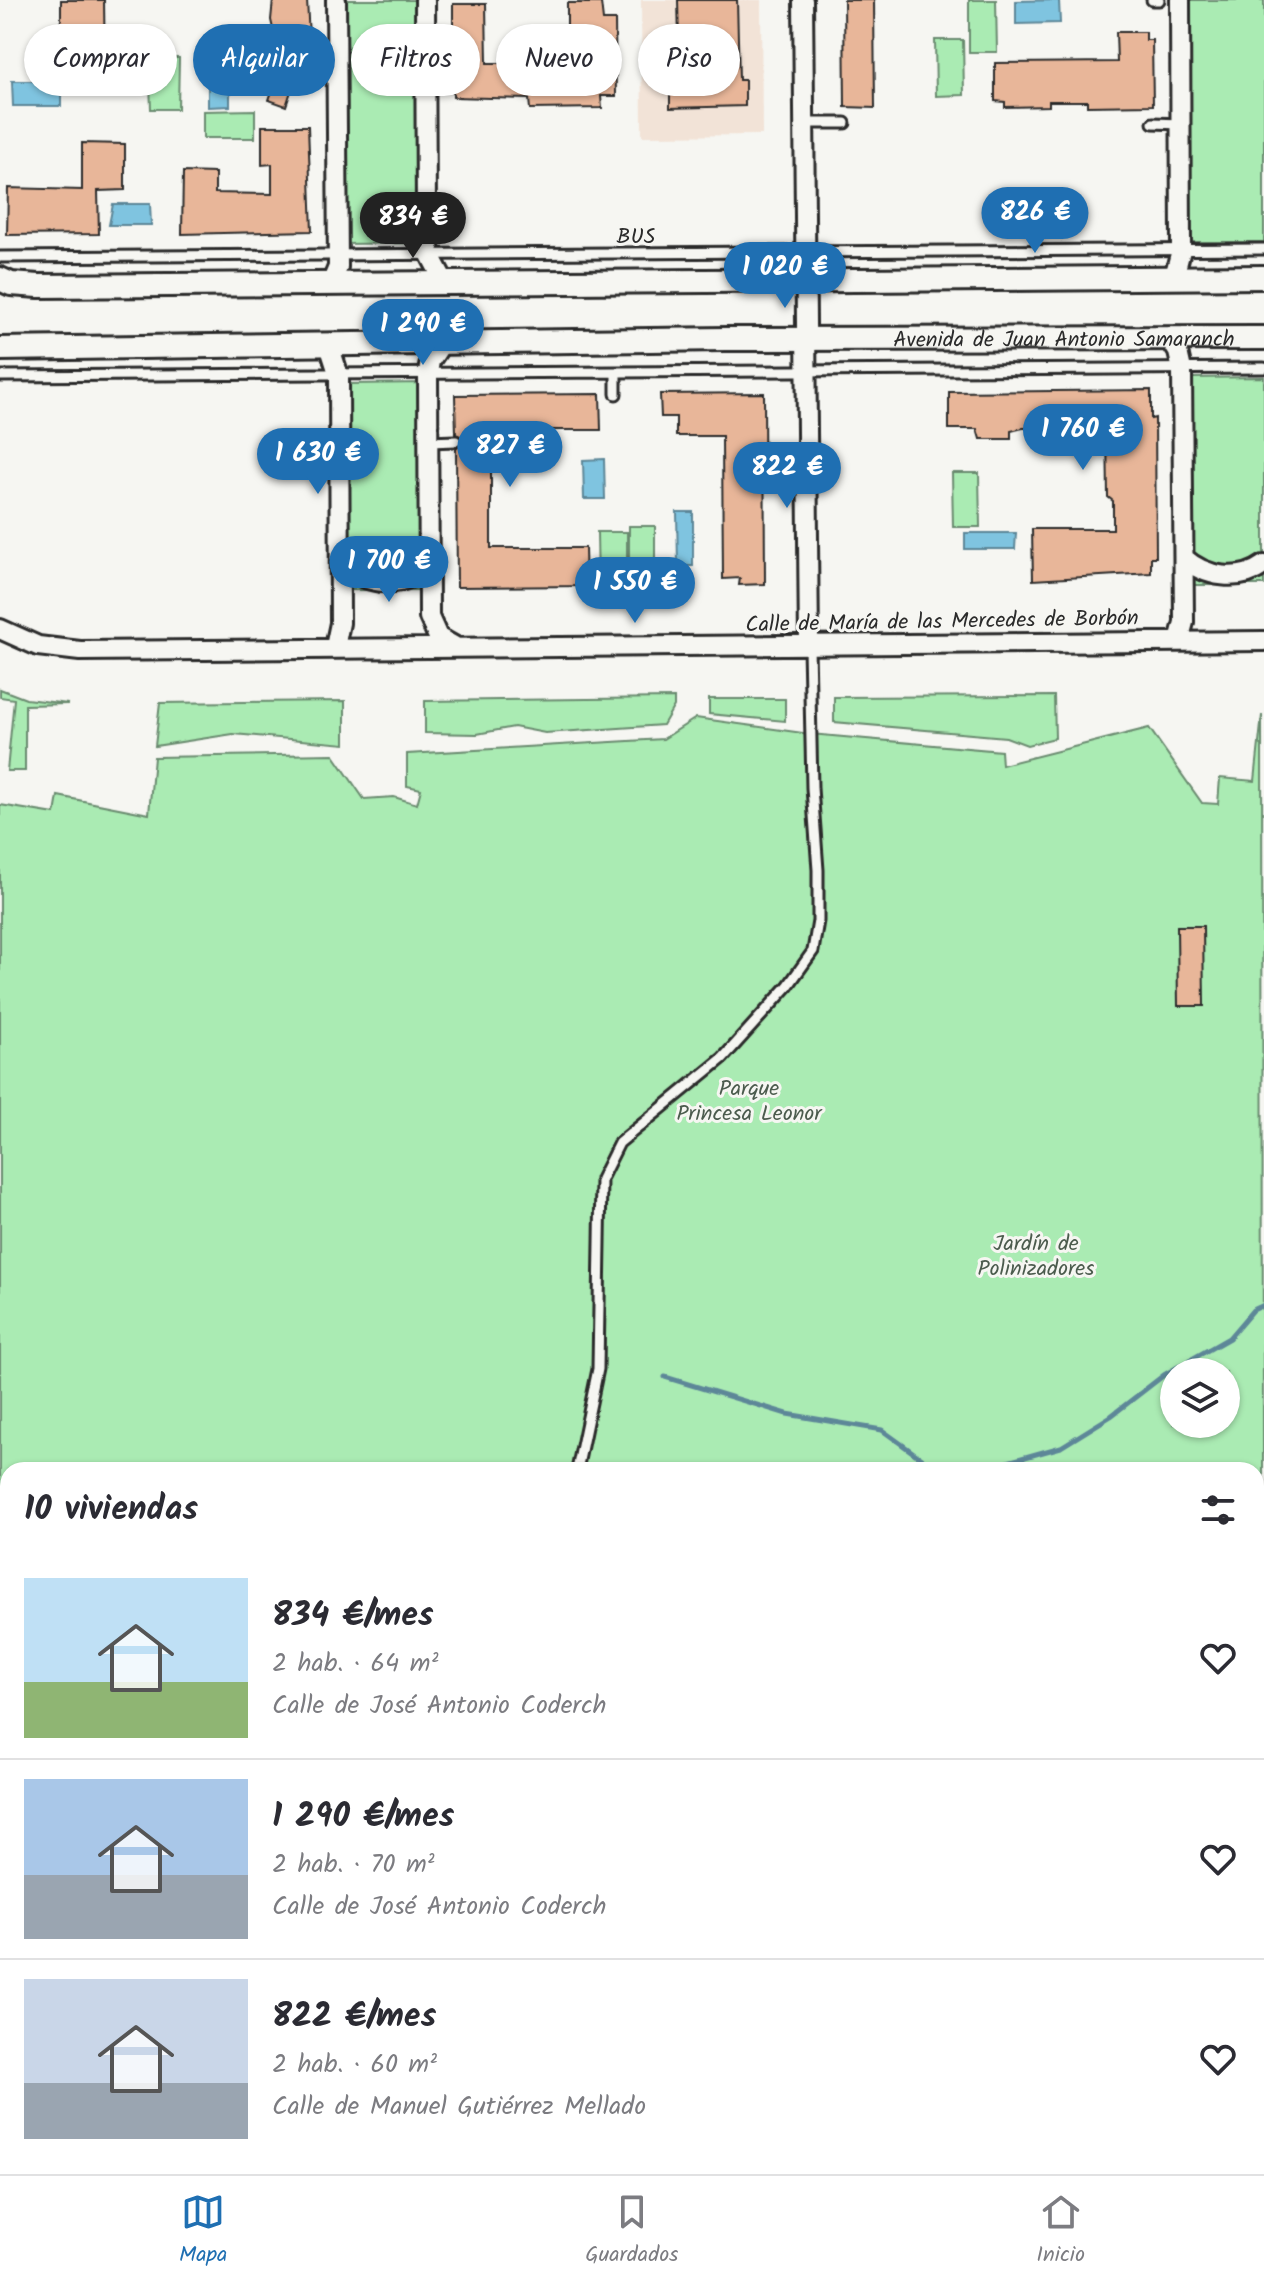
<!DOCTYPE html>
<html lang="es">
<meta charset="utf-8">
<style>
:root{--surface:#fff;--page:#f7f7f7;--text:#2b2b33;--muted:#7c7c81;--line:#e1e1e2;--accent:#1f6fb2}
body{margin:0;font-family:Kalam,sans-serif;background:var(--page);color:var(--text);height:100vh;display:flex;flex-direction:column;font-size:30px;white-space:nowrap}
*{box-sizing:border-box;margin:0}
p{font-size:26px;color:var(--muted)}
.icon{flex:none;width:44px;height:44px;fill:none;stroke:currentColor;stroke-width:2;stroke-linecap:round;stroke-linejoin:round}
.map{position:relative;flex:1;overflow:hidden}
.details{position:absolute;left:0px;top:1462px;width:1264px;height:712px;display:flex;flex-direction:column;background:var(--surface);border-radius:24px 24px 0 0;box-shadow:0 2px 6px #0004}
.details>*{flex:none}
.top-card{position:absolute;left:24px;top:24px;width:800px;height:72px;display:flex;gap:16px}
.tools{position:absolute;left:1160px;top:1358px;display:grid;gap:16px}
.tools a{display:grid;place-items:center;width:80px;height:80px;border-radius:50%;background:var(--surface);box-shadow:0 2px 6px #0004;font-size:40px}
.price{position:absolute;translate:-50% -68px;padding:0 18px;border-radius:28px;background:var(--accent);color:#fff;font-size:26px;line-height:52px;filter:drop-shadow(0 2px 4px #0008)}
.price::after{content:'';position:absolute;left:50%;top:48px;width:24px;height:18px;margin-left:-12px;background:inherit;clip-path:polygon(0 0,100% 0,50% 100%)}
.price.current{background:#222;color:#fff}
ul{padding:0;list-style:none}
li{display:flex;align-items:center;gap:24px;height:200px;padding:0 24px}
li+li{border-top:2px solid var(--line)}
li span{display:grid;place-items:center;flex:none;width:224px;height:160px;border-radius:0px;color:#555}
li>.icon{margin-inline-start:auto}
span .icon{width:96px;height:96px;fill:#fffc;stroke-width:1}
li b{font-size:34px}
h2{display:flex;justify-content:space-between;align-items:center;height:96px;padding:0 24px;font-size:34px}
.chip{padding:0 28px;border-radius:36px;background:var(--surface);box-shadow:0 2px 6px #0004;font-size:28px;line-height:72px}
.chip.current{background:var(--accent);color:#fff}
.dock{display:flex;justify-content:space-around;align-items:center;height:112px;border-top:2px solid var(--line);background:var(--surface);font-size:22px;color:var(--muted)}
.dock a{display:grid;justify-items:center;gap:4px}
.dock .current{color:var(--accent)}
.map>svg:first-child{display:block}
</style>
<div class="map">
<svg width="1264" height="2174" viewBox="0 0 1264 2174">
<rect width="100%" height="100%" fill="#f6f6f2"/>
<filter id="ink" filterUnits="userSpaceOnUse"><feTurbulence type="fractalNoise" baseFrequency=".0125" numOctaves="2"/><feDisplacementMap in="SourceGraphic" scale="16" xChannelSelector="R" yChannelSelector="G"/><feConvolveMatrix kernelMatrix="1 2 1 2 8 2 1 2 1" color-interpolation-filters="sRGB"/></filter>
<g filter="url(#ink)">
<path fill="#f2e3d7" d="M 641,0 L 761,0 L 762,135 L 642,136 Z"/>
<path fill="#aaebb3" stroke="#6a8b6f" stroke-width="2" fill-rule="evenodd" d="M 342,0 L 420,0 L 421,243 L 343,244 Z
M 969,0 L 996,0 L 997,52 L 969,52 Z
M 1187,0 L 1264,0 L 1264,242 L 1188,242 Z
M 935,40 L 963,40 L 964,95 L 936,96 Z
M 149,58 L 179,58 L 178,109 L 151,109 Z
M 255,110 L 255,138 L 203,138 L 203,111 Z
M 1264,377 L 1264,585 L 1191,585 L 1190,378 Z
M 425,383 L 426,590 L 348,590 L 347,384 Z
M 952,473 L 979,473 L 980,527 L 953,527 Z
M 629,526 L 655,526 L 655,579 L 629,579 Z
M 597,532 L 627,532 L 627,585 L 598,585 Z
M 0,689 L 26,699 L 68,704 L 25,705 L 25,771 L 7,771 L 14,699 L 0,697 Z
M 1054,696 L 1055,738 L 1027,745 L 1006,737 L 834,722 L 834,697 Z
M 674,698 L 674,706 L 663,725 L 545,733 L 514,727 L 477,734 L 425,733 L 425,701 Z
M 709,699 L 785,699 L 785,721 L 709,714 Z
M 345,701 L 345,744 L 233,734 L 155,746 L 160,703 Z
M 1262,715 L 1264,2174 L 0,2174 L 0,805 L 55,814 L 58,796 L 149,814 L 154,757 L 333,754 L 364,799 L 394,797 L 417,804 L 421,789 L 407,786 L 407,754 L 663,739 L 696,718 L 810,734 L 1001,751 L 1002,765 L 1149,728 L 1202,803 L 1218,804 L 1220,778 L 1255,781 ZM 1174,1372 L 1226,1372 L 1226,1424 L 1174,1424 ZM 8,1470 L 1256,1470 L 1256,2166 L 8,2166 Z"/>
<path fill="#7fc4e0" stroke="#5d8798" stroke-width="2" d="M 1059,0 L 1060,23 L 1016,24 L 1016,1 Z
M 208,63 L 230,63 L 230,106 L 208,107 Z
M 61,81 L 61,106 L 13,106 L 12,81 Z
M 113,204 L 150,204 L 151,225 L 109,225 Z
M 604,459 L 605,499 L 584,499 L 583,460 Z
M 677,512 L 693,512 L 693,566 L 678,566 Z
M 965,533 L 1016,533 L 1015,549 L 965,549 Z"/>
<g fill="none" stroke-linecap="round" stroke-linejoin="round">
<path stroke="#5d8798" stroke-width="5" d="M 665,1377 L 787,1414 L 882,1430 L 929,1464 L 997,1465 L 1061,1447 L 1111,1416 L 1164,1375 L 1229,1338 L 1253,1310 L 1264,1305"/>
</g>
<path fill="#e8b699" stroke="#2b2b2b" stroke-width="2" d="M 61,0 L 104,0 L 105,70 L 61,71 Z
M 273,0 L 307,0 L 309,38 L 286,106 L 269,100 L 287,48 L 277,48 L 277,30 L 273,29 L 271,20 Z
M 678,0 L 737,0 L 739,80 L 745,80 L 745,106 L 670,108 L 670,81 L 680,81 Z
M 844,0 L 874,0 L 875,108 L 845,107 Z
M 567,3 L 601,3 L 603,20 L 615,20 L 616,96 L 601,96 L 602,108 L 530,109 L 529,99 L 453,97 L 453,4 L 486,4 L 487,63 L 567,63 Z
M 1116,32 L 1146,32 L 1146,40 L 1152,40 L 1153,105 L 1087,106 L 1087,101 L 1049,101 L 1049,106 L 1005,107 L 1005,102 L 995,101 L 995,63 L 1117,62 Z
M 262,126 L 308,126 L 312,231 L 182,234 L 183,172 L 215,173 L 215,193 L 272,194 L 272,164 L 262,165 Z
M 82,143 L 125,144 L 125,190 L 98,191 L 99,234 L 7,235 L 8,188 L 82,190 Z
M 1151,390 L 1151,419 L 1155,418 L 1156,557 L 1151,557 L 1151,573 L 1033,580 L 1032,529 L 1113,529 L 1113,501 L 1108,497 L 1107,428 L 1023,428 L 1011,431 L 1011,439 L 980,439 L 977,429 L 949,429 L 949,392 Z
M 764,393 L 765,584 L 739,585 L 740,578 L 723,579 L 722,436 L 676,436 L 676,417 L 661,417 L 660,394 Z
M 600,394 L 601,430 L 491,430 L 491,548 L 585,548 L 586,586 L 457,587 L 456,449 L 463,442 L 456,434 L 455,395 Z
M 1177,926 L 1203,926 L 1204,1006 L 1178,1006 Z"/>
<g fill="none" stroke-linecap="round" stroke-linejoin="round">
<defs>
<path id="service" d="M 1152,0 L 1159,0
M 805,123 L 845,123
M 1153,123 L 1181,124
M 0,257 L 1264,249
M 0,376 L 1264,368
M 616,394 L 616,374
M 429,442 L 456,441
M 577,1470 L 598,1369 L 601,1179 L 619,1143 L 723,1058 L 788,986 L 813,951 L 818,921 L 818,870 L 812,788 L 809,646
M 323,2174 L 328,2166"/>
<path id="minor" d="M 425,0 L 426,216 L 430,255 L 445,283
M 803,0 L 809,646
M 1174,277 L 1181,250 L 1180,0
M 331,284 L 338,267 L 336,0
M 1170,339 L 1178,352 L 1182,370 L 1184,622 L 1179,641
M 442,343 L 430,361 L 428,373 L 429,617 L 438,637 L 454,646
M 329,345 L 339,376 L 340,623 L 335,647
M 1184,558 C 1205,577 1239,583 1264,565
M 340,565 C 369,585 405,592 429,562
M 0,629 L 38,646 L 80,651 L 1264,641"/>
<g id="tertiary">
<path d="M 0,279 L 11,284 L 39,286 L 1264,277"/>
<path id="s1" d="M 0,349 L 725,339 L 1264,338"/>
</g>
</defs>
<use href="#service" stroke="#2b2b2b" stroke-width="15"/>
<use href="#minor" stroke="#2b2b2b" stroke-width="24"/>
<use href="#tertiary" stroke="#2b2b2b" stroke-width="28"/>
<use href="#service" stroke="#f6f6f2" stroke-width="9"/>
<use href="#minor" stroke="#f6f6f2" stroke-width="18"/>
<use href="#tertiary" stroke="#f6f6f2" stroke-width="22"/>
</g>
</g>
<g text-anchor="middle" stroke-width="6" stroke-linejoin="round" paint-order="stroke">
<g font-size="22" fill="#2b2b2b" stroke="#f6f6f2">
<text x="636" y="243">BUS</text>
<text dy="8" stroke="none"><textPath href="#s1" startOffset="1064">Avenida de Juan Antonio Samaranch</textPath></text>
<text transform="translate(942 620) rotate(-1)" y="8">Calle de María de las Mercedes de Borbón</text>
</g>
<g font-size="22" fill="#4b5b4d" stroke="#f6f6f2">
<text x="749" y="1095">Parque<tspan x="749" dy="25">Princesa Leonor</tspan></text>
<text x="1036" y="1250">Jardín de<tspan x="1036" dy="25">Polinizadores</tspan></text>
</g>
</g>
</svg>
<div class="tools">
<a><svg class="icon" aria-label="layers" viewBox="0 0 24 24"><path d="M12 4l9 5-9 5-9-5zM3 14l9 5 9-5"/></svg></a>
</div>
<b class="price" style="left:1035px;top:255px">826 €</b>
<b class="price current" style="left:413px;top:260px">834 €</b>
<b class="price" style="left:785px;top:310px">1 020 €</b>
<b class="price" style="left:423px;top:367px">1 290 €</b>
<b class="price" style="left:1083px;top:472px">1 760 €</b>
<b class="price" style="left:510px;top:489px">827 €</b>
<b class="price" style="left:318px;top:496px">1 630 €</b>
<b class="price" style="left:787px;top:510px">822 €</b>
<b class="price" style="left:389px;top:604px">1 700 €</b>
<b class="price" style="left:635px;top:625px">1 550 €</b>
<div class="top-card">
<a class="chip">Comprar</a>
<a class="chip current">Alquilar</a>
<a class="chip">Filtros</a>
<a class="chip">Nuevo</a>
<a class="chip">Piso</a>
</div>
<section class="details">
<h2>10 viviendas<svg class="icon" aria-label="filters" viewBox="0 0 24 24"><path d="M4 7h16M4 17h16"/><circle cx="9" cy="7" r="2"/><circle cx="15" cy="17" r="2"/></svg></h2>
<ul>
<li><span style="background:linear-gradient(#bfe0f5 65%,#8fb573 0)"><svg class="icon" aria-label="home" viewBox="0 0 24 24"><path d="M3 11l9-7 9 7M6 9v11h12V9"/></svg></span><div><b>834 €/mes</b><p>2 hab. · 64 m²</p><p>Calle de José Antonio Coderch</p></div><svg class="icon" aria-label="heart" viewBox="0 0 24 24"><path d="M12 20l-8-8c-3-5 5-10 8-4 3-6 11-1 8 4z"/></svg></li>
<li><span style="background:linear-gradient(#a9c7e8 60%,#9aa5b1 0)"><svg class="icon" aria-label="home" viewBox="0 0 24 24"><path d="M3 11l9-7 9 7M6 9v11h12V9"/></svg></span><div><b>1 290 €/mes</b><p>2 hab. · 70 m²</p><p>Calle de José Antonio Coderch</p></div><svg class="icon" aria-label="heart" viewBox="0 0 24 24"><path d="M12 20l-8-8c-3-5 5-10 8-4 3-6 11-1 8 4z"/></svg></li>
<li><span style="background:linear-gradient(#c9d6e8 65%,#9aa5b1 0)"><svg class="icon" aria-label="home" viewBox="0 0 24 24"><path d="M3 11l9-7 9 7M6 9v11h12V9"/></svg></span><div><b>822 €/mes</b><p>2 hab. · 60 m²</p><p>Calle de Manuel Gutiérrez Mellado</p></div><svg class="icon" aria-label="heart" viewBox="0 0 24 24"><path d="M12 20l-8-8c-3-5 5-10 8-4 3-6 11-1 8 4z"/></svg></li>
</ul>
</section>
</div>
<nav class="dock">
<a class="current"><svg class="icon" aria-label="map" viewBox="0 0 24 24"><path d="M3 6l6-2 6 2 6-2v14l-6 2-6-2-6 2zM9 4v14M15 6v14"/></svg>Mapa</a>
<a><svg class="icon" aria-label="saved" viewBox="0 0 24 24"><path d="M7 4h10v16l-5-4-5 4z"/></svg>Guardados</a>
<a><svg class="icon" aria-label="home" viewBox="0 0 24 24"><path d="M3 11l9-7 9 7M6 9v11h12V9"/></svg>Inicio</a>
</nav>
